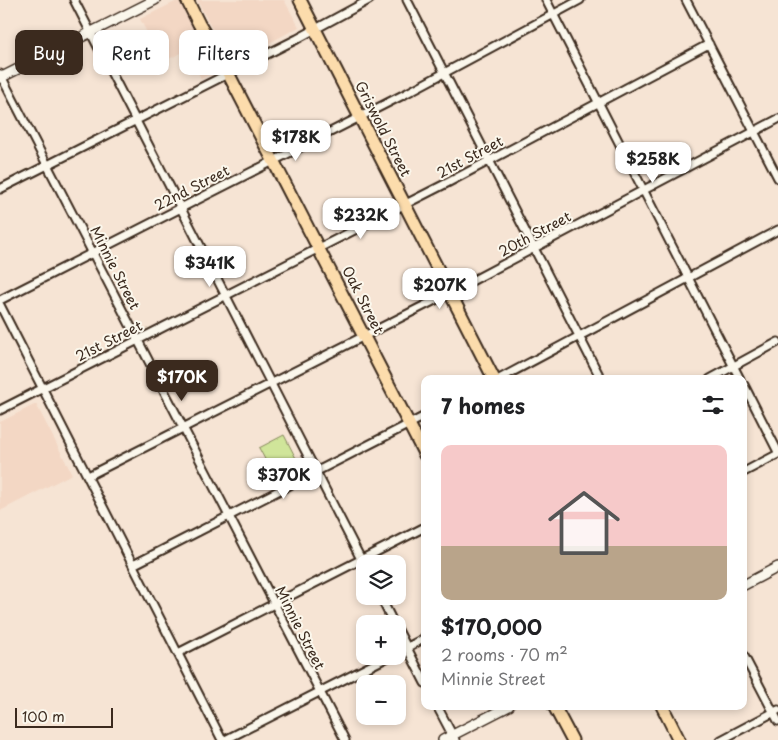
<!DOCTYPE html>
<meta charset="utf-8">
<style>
:root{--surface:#fff;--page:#f2f2f2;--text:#202124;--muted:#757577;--line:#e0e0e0;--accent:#3b2a1e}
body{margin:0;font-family:"Playpen Sans",sans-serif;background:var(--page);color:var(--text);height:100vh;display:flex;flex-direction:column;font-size:19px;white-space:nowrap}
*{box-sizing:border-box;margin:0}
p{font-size:16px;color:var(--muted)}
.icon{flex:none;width:28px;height:28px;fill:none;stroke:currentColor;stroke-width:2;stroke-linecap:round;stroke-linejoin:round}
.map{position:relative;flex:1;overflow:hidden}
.side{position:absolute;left:421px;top:375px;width:326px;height:335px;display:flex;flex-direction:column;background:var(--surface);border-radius:10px;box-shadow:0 2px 8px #0003}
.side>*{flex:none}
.banner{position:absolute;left:15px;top:30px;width:331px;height:45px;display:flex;gap:10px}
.tools{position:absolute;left:356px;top:555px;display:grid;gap:10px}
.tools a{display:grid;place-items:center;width:50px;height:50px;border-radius:10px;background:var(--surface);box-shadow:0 2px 8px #0003;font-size:25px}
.scale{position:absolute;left:15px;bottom:12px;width:98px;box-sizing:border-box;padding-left:5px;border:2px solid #3b2a1e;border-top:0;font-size:14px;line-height:18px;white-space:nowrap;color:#3b2a1e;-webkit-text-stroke:4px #fbf7ec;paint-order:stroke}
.price{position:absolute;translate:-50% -42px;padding:0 11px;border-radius:10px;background:#fff;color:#222;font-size:16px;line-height:32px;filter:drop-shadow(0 1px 2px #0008)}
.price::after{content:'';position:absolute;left:50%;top:30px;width:15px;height:11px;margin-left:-8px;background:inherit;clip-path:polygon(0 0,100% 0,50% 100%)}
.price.on{background:var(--accent);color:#fff}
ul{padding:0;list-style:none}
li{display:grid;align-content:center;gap:10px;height:265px;padding:0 20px}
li+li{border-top:1px solid var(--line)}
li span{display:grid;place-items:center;height:155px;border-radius:10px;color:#555}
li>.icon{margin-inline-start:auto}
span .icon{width:90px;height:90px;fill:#fffc;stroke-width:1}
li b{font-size:21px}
h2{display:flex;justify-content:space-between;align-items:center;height:60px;padding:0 20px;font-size:21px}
.tag{padding:0 18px;border-radius:10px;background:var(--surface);box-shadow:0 2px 8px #0003;font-size:18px;line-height:45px}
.tag.on{background:var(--accent);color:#fff}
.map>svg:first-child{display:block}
</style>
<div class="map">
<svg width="778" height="740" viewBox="0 0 778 740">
<rect width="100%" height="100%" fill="#f6e4d4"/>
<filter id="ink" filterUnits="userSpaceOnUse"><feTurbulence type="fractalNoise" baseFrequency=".02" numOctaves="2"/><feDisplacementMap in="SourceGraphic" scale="10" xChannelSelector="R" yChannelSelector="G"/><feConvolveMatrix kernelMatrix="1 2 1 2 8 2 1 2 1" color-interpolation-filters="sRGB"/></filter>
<g filter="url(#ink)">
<path fill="#f3d7c4" d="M 179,0 L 216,72 L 201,79 L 188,50 L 162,62 L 140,19 Z
M 197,0 L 284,0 L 299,27 L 230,64 Z
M 36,404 L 72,474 L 0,511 L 0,422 Z"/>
<path fill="#d0e59a" stroke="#86885c" d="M 284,435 L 302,470 L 277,482 L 259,448 Z"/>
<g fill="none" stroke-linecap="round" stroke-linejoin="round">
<defs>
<path id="minor" d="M 74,0 L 365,567
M 407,0 L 601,379
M 546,0 L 740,379
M 686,0 L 778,178
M 0,74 L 345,740
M 0,189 L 297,39 L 369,0
M 0,300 L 405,94 L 580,0
M 0,305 L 222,740
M 499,379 L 778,230
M 710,379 L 778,342
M 744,385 L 778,452
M 0,410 L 449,182 L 709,44
M 744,472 L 778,454
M 88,476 L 451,292 L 778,119
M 133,565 L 425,416
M 380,596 L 394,624
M 398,630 L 425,683
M 398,652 L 425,638
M 178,653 L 425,527
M 744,656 L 778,721
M 437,706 L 455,740
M 225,740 L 390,656
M 721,740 L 778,710"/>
<path id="tertiary" d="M 0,78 L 155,0
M 744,585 L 778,567
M 443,740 L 509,706"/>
<path id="primary" d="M 187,0 L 199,24 L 228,73 L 425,455
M 300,0 L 494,379
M 554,706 L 572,740
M 662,706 L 679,740"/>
</defs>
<use href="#minor" stroke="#3b2a1e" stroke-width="11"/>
<use href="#tertiary" stroke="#3b2a1e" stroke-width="12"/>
<use href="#primary" stroke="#3b2a1e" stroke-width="15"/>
<use href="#minor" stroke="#fbf7ec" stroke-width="7"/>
<use href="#tertiary" stroke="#fbf7ec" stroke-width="9"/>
<use href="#primary" stroke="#fcdcac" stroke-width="11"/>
</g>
</g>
<g text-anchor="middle" stroke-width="4" stroke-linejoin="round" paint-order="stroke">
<g font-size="14" fill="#3b2a1e" stroke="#fbf7ec">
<text transform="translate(383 129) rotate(63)" y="5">Griswold Street</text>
<text transform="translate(470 157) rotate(-28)" y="5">21st Street</text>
<text transform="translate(192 188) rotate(-27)" y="5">22nd Street</text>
<text transform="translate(535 234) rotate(-28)" y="5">20th Street</text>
<text transform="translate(115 268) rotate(63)" y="5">Minnie Street</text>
<text transform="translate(363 300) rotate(63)" y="5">Oak Street</text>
<text transform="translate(109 341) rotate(-27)" y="5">21st Street</text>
<text transform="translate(300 628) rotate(63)" y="5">Minnie Street</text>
</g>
</g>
</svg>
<div class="tools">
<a><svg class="icon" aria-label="layers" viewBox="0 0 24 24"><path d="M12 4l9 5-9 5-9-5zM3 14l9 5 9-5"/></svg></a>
<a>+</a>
<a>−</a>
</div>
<div class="scale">100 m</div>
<b class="price" style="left:296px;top:162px">$178K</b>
<b class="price" style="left:653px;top:184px">$258K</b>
<b class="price" style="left:361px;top:240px">$232K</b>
<b class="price" style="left:210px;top:288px">$341K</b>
<b class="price" style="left:440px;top:310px">$207K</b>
<b class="price on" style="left:182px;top:402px">$170K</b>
<b class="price" style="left:284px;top:500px">$370K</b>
<div class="banner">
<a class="tag on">Buy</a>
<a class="tag">Rent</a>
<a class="tag">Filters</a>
</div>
<section class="side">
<h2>7 homes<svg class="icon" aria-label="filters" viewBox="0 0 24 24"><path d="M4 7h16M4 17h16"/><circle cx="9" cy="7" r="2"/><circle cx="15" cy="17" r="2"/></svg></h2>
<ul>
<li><span style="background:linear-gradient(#f6c9c9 65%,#b9a48a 0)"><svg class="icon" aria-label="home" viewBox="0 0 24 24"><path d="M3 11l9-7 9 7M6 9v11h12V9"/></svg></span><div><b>$170,000</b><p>2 rooms · 70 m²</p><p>Minnie Street</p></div></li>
</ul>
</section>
</div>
